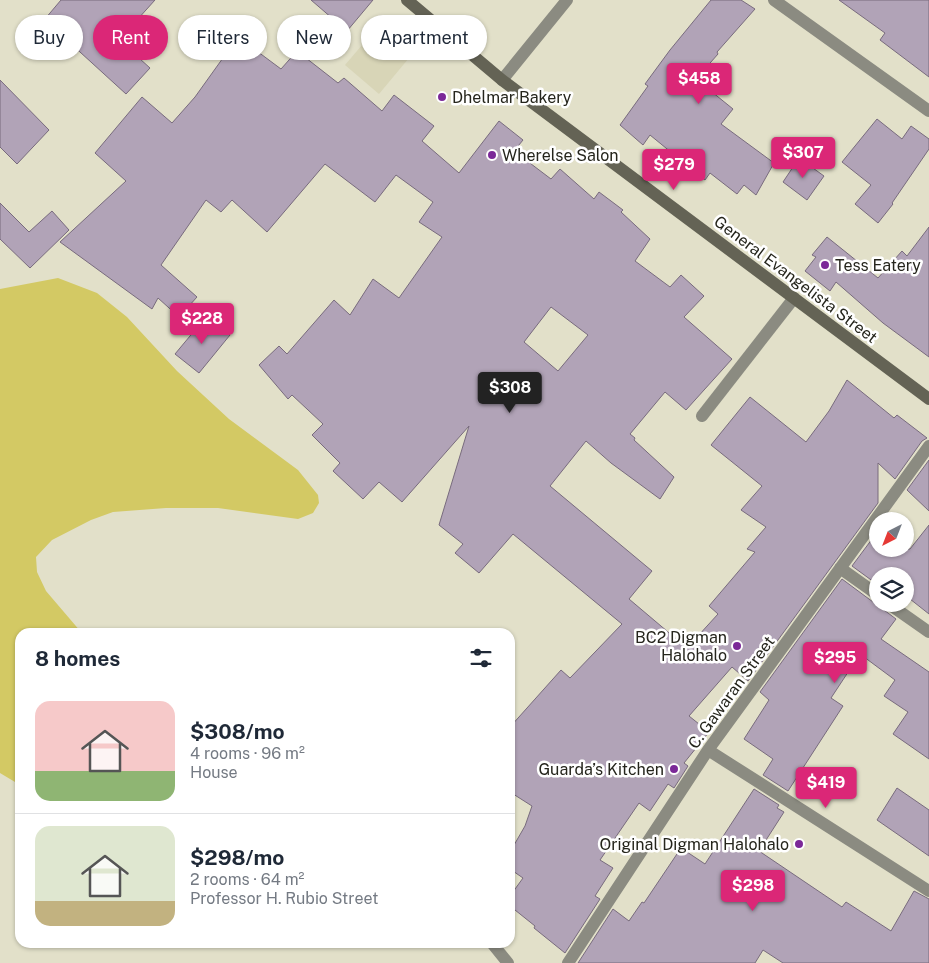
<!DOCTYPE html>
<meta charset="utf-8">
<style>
:root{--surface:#fff;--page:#f6f6f7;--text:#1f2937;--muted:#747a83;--line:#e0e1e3;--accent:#db2777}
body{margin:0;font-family:"Public Sans",sans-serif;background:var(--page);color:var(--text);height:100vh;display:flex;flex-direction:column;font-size:19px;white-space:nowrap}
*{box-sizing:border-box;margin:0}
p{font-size:16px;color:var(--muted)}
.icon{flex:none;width:28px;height:28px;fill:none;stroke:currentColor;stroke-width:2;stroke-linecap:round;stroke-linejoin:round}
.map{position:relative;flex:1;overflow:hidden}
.sheet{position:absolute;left:15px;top:628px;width:500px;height:320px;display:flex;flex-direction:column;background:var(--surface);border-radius:15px;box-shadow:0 1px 4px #0004}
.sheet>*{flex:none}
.guide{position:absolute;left:15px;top:15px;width:500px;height:45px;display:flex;gap:10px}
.needle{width:32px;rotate:222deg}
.controls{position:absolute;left:869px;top:512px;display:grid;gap:10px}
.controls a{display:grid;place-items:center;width:45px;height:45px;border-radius:50%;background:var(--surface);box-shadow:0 1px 4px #0004;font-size:25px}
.price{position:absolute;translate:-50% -42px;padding:0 11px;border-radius:5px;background:var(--accent);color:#fff;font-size:16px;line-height:32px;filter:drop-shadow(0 1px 2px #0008)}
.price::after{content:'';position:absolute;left:50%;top:30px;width:15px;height:11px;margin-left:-8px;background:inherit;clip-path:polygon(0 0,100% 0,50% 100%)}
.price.selected{background:#222;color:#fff}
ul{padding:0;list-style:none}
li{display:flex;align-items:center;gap:15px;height:125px;padding:0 20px}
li+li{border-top:1px solid var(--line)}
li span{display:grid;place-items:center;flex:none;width:140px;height:100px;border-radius:15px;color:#555}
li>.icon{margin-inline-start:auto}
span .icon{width:60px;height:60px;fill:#fffc;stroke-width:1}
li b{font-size:21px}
h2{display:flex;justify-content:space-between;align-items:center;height:60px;padding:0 20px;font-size:21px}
.chip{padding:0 18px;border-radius:22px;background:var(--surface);box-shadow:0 1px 4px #0004;font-size:18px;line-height:45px}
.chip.selected{background:var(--accent);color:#fff}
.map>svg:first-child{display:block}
</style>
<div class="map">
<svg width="929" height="963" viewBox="0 0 929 963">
<rect width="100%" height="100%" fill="#e2e0c9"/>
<path fill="#d8d5b7" d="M 380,24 L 414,52 L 379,94 L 345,65 Z"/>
<path fill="#d3c964" d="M 58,278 L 97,293 L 127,317 L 177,371 L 229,419 L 298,470 L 318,495 L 319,503 L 313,513 L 298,519 L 218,508 L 166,508 L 113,512 L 91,520 L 52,540 L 36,557 L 37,572 L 46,591 L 81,632 L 20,632 L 20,785 L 0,773 L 0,289 Z"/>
<path fill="#b1a3b7" stroke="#786b7d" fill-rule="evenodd" d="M 61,0 L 155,0 L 119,40 L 150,68 L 126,94 L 69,42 L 64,48 L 39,26 Z
M 311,0 L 373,0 L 347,31 Z
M 711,0 L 741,0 L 755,9 L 717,52 L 718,54 L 696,79 L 733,109 L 721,124 L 774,163 L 756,195 L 744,185 L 737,194 L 710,173 L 705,180 L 650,135 L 643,145 L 620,125 L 648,86 L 645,84 L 670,50 Z
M 839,0 L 929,0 L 929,77 L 880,40 L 885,33 Z
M 238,37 L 281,69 L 297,51 L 338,83 L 344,78 L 382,111 L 394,95 L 434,126 L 422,141 L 459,173 L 499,121 L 523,140 L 514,151 L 551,179 L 560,169 L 594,199 L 599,192 L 623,210 L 621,212 L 650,239 L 635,261 L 670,287 L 681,275 L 704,296 L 684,317 L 732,359 L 686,410 L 665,392 L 630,434 L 635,438 L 634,440 L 674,477 L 660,499 L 611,463 L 586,441 L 550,486 L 652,571 L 629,599 L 687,648 L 718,614 L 709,606 L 755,552 L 747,549 L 766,527 L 741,510 L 762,486 L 711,445 L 750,397 L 806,442 L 829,411 L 847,380 L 894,418 L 897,415 L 927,438 L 922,441 L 895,479 L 878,463 L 878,503 L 748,681 L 732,667 L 689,716 L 709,732 L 684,763 L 688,766 L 674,788 L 668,784 L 650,811 L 639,803 L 600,860 L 613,868 L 595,896 L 600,899 L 565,953 L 534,928 L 535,926 L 510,906 L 510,896 L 523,878 L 510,869 L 510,852 L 525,826 L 532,806 L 510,792 L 510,727 L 561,670 L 570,678 L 622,624 L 513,534 L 479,573 L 455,553 L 463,544 L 439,525 L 469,426 L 402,502 L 379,482 L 363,499 L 333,471 L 340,463 L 312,435 L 323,424 L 292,395 L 288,399 L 259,365 L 279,346 L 287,354 L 334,300 L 350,315 L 373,279 L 399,298 L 442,237 L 419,222 L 433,202 L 396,175 L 375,202 L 325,164 L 267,232 L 232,200 L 221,212 L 206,200 L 161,265 L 197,297 L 179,317 L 158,298 L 152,309 L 60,242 L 126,181 L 95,153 L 142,97 L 172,123 L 195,97 ZM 551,307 L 588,335 L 558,371 L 524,342 Z
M 0,80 L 49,130 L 17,164 L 0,147 Z
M 877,119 L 902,139 L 911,126 L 929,139 L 929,149 L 892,203 L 893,204 L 878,223 L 855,204 L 871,185 L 842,162 Z
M 799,158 L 824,176 L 807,200 L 783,182 Z
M 0,203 L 29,232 L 52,211 L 69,230 L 30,268 L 0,239 Z
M 929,227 L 929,357 L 883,323 L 836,282 L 830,291 L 805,271 L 816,257 L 812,255 L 827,237 L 878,278 L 902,251 L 907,256 Z
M 205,318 L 230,335 L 199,373 L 175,354 Z
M 929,460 L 929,511 L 907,490 Z
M 929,525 L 929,614 L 910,599 L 906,606 L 903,604 L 905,604 L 905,576 L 878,576 L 878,585 L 852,566 L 878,531 L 878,549 L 910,549 Z
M 842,579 L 873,602 L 881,604 L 884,610 L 896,619 L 881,639 L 929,672 L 929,759 L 893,734 L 908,712 L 884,696 L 895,680 L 860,654 L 831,698 L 843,706 L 788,791 L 763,775 L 773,759 L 744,739 L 769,700 L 760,692 Z
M 897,788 L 929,810 L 929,856 L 877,820 Z
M 754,789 L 779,805 L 777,808 L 784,812 L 759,851 L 842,907 L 846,902 L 891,931 L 914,891 L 929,899 L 929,963 L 783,963 L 763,950 L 755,963 L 578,963 L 613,909 L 629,921 L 642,902 L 644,903 L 681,848 L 705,864 Z"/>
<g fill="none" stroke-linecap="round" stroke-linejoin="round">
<path stroke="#8b8b81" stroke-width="12" d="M 702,416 L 794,298"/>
<path stroke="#8b8b81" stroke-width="12" d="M 774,0 L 929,111
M 502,80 L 567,0
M 840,568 L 878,595
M 889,604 L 929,632
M 708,750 L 929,891
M 491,942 L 508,963
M 568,963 L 708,750 L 929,446"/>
<path stroke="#646355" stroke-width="12" d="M 407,0 L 502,80 L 929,399"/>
</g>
<g fill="#7b2898" stroke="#fff" stroke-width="2">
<circle cx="442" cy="97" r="5"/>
<circle cx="492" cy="155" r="5"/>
<circle cx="825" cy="265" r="5"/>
<circle cx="737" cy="646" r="5"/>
<circle cx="674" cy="769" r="5"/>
<circle cx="799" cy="844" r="5"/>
</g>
<g text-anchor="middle" stroke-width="5" stroke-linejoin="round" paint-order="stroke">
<g font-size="16" fill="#25251c" stroke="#fff" text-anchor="start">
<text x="452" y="103">Dhelmar Bakery</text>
<text x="502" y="161">Wherelse Salon</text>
<text x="835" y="271">Tess Eatery</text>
<text x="727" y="643" text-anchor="end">BC2 Digman<tspan x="727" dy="18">Halohalo</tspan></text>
<text x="664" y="775" text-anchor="end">Guarda’s Kitchen</text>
<text x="789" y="850" text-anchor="end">Original Digman Halohalo</text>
</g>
<g font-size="16" fill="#25251c" stroke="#fff">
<text transform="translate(796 279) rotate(37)" y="6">General Evangelista Street</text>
<text transform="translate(731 692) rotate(-54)" y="6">C. Gawaran Street</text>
</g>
</g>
</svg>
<div class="controls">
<a><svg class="needle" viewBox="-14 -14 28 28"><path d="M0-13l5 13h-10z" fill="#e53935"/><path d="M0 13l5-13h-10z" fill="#747a83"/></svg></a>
<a><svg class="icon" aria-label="layers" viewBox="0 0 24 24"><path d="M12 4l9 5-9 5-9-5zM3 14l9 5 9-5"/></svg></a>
</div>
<b class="price" style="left:699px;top:105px">$458</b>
<b class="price" style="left:803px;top:179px">$307</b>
<b class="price" style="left:674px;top:191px">$279</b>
<b class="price" style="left:202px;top:345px">$228</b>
<b class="price selected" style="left:510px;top:414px">$308</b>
<b class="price" style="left:835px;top:684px">$295</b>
<b class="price" style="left:826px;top:809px">$419</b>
<b class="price" style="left:753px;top:912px">$298</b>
<div class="guide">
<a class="chip">Buy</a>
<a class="chip selected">Rent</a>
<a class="chip">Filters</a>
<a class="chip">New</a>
<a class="chip">Apartment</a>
</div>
<section class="sheet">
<h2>8 homes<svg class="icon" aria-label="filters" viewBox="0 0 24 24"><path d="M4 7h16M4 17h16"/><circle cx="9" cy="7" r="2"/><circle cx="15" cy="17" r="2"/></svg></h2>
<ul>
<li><span style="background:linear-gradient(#f6c9c9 70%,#8fb573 0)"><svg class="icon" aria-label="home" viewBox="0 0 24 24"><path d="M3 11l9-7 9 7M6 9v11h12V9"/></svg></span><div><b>$308/mo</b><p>4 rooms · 96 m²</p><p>House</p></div></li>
<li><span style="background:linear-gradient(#dfe7d0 75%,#c2b280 0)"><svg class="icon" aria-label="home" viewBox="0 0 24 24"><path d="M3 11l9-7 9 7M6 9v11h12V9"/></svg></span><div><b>$298/mo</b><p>2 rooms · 64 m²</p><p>Professor H. Rubio Street</p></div></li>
</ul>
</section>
</div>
